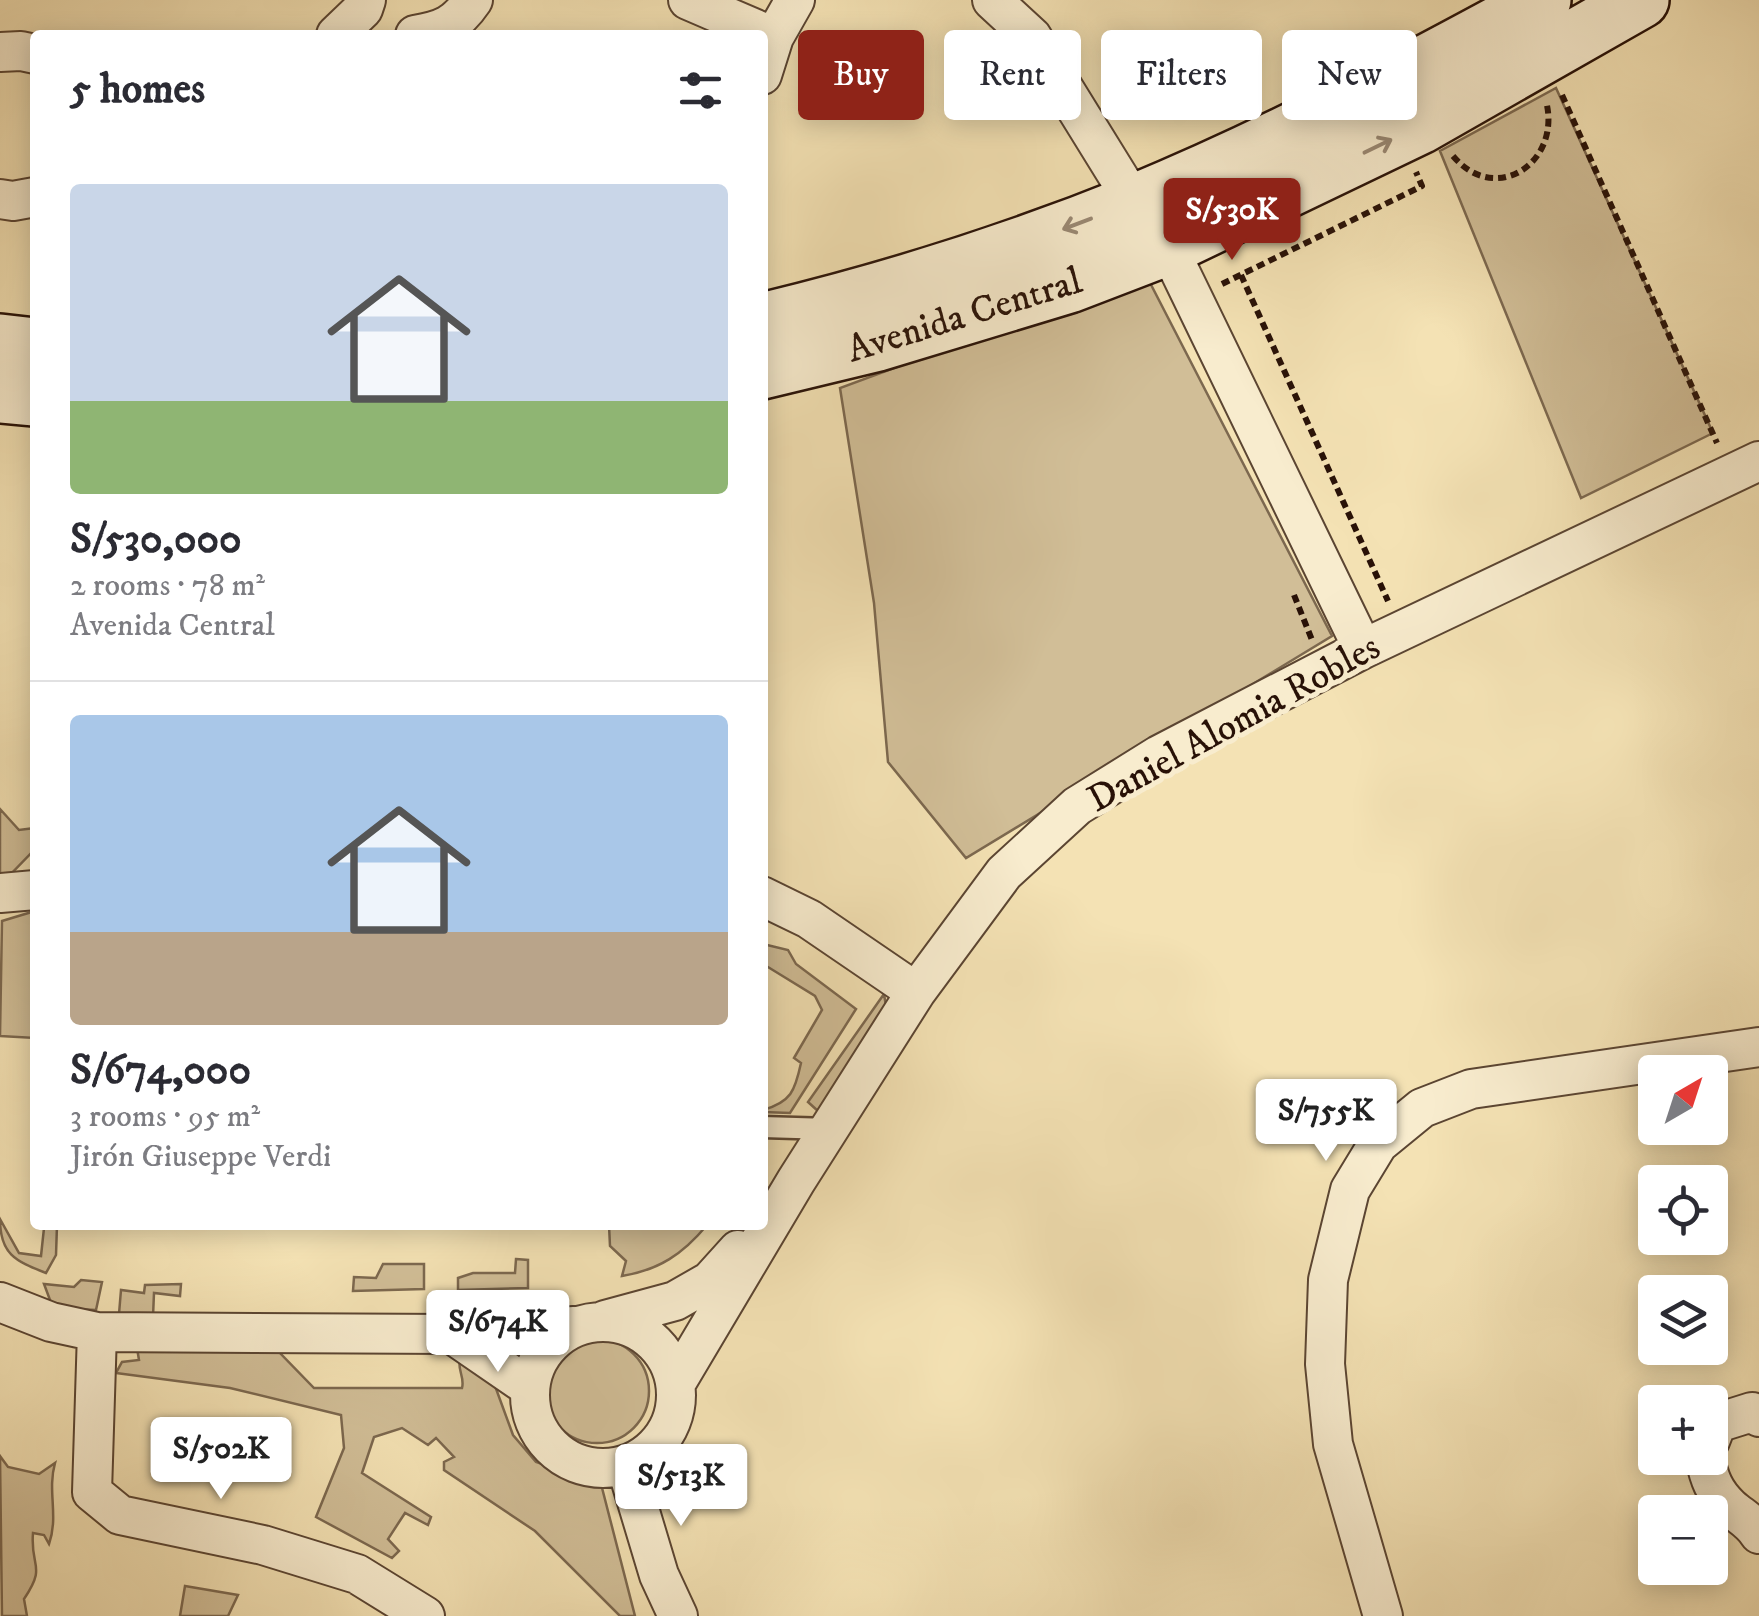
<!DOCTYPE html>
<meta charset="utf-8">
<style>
:root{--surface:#fff;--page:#f7f7f7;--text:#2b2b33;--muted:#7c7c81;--line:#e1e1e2;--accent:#8f2418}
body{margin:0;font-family:"IM FELL DW Pica",serif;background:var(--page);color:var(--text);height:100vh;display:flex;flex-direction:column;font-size:38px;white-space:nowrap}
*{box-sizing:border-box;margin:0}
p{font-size:32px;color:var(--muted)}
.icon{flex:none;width:55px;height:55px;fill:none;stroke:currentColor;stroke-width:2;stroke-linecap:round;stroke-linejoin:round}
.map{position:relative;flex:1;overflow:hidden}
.panel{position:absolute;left:30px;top:30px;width:738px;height:1200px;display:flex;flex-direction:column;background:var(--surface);border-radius:10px;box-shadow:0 5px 25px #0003}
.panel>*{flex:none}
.top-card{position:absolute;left:798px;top:30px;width:810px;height:90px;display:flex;gap:20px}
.needle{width:65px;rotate:39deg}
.fabs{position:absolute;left:1638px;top:1055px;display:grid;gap:20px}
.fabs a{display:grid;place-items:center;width:90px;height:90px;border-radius:10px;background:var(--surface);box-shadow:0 5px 25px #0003;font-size:50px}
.price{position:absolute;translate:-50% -85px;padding:0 22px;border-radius:10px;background:#fff;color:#222;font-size:32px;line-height:65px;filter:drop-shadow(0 2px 5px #0008)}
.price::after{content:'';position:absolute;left:50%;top:60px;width:30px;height:22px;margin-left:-15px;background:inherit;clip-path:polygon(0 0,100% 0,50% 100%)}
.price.current{background:var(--accent);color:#fff}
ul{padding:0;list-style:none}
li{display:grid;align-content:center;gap:20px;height:530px;padding:0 40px}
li+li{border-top:2px solid var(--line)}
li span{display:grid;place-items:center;height:310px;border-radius:10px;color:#555}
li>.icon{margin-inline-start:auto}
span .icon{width:180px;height:180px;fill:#fffc;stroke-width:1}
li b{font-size:42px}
h2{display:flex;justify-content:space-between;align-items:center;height:120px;padding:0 40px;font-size:42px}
.chip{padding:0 35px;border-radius:10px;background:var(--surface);box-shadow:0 5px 25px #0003;font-size:35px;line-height:90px}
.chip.current{background:var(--accent);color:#fff}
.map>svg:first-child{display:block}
</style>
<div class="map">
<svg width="1759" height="1616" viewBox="0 0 1759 1616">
<rect width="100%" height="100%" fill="#f4e2b4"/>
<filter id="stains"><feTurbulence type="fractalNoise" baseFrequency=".002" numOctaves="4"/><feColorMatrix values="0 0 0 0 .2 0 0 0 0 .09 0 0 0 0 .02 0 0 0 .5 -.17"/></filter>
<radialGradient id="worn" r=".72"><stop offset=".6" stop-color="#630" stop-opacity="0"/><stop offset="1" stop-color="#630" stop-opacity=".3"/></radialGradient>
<path fill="#d1be97" stroke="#7c684f" stroke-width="2.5" d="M 1556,88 L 1713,433 L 1581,498 L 1440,151 Z
M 1146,275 L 1332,636 L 966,858 L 888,762 L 874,603 L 840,388 Z
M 0,809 L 19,830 L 35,828 L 35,849 L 4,881 L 0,876 Z
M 35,911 L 35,1038 L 0,1036 L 2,921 Z
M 763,944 L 788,950 L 796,964 L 856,1009 L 790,1113 L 763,1112 L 763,1110 C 791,1102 795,1091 801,1063 L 794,1058 L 822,1010 L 815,996 L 763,964 Z
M 884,994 L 887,1012 L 818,1111 L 808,1102 Z
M 0,1219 L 19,1253 L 41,1256 L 44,1228 L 57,1225 L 56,1255 L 46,1273 C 15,1261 0,1254 0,1219 Z
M 609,1225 L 707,1225 C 683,1254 659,1270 622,1276 L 626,1261 L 610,1246 Z
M 516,1259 L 528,1260 L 528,1288 L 458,1290 L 458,1278 L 473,1273 L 515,1273 Z
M 383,1264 L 424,1264 L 424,1289 L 353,1291 L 354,1277 L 376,1278 Z
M 81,1280 L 102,1282 L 96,1310 L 53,1308 L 44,1284 L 74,1287 Z
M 181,1284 L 180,1296 L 154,1293 L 153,1317 L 119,1314 L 121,1290 L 144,1293 L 145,1285 Z
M545 1391a52 52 0 1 1 104 0a52 52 0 1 1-104 0Z
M 137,1348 L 276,1349 L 314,1388 L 462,1388 C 465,1377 457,1370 460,1359 L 491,1375 L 513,1435 L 536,1462 L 601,1484 L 635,1616 L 620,1616 L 535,1531 L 444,1470 L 444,1462 L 454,1457 L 436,1438 L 428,1445 L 402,1428 L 374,1437 L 362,1473 L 431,1517 L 428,1525 L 405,1513 L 388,1539 L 399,1551 L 392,1558 L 316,1517 L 344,1448 L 341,1415 L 230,1388 L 116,1373 L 122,1362 L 139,1360 Z
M 0,1456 L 8,1467 L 39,1474 L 55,1463 C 47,1492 59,1515 49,1544 L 44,1535 L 33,1533 C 30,1568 47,1565 24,1599 L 27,1616 L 2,1616 Z
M 185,1586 L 238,1595 L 228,1616 L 180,1616 Z"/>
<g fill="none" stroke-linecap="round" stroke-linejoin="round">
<defs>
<path id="lane" d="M 762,1127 L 830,1129"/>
<path id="street" d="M 688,0 L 774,37
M 992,0 L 1032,37 L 1134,202 L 1168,247 L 1363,649
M 336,35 L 363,9 L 366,0
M 415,35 C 443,30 456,25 473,0
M 0,52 L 21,51 L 35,54
M 762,75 L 774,37 L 795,0
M 0,199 L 13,201 L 35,197
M 0,893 L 35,890
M 762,896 L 809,919 L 916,992
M 0,1302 L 51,1322 L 97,1332 L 452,1334 L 574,1326
M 605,1320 L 675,1301 L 710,1281 L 738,1250
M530 1395a73 73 0 1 1 146 0a73 73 0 1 1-146 0Z
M 97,1332 L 92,1492 L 120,1515 L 263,1545 L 357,1574 L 425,1616
M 452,1334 L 529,1387
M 676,1383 L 796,1181 L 916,992 L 1004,873 L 1077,806 L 1159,755 L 1363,649 L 1759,461
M 1710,1441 L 1717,1423 L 1752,1412 L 1759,1417
M 1705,1458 C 1709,1478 1714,1492 1730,1507 C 1741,1517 1751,1521 1759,1534
M 626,1465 L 659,1575 L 678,1616
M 1383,1616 L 1333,1444 L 1325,1364 L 1328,1280 L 1350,1190 L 1378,1144 L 1422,1108 L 1471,1089 L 1759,1047"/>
<path id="secondary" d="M 762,321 C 888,291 1014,251 1133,203 C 1274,145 1409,73 1543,0
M 0,342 L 35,346
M 762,371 L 878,343 L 1069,285 L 1168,247 L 1420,126 L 1641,0
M 0,395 L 35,398"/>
</defs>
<use href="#lane" stroke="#5b4532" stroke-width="25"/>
<use href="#street" stroke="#5b4532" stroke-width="42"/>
<use href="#secondary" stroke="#281107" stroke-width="60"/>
<path stroke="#281107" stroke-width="6" stroke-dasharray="8 5" stroke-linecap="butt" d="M 1562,95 L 1717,443
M 1453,156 C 1496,207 1562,162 1546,101
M 1241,275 L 1388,601
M 1222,284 L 1422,186 L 1416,172
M 1294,595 L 1312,640"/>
<use href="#lane" stroke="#f8ecce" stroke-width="20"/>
<use href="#street" stroke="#f8ecce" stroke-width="38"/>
<use href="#secondary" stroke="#f8ecce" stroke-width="55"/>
</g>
<defs><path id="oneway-shaft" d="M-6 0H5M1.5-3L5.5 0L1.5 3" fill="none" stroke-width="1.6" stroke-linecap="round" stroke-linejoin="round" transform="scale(2.5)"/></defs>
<g stroke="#9a8974">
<use href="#oneway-shaft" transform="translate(1378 146) rotate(-26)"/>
<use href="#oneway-shaft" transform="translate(1077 224) rotate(159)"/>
</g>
<g text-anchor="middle" stroke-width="10" stroke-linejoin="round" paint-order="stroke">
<g font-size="38" fill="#281107" stroke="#f8ecce">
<text transform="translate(964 314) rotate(-17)" y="13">Avenida Central</text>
<text transform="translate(1233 722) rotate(-29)" y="13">Daniel Alomia Robles</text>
</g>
</g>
<rect width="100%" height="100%" filter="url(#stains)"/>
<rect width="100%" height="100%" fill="url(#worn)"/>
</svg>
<div class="fabs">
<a><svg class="needle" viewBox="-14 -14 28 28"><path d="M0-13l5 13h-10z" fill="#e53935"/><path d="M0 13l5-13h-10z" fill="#7c7c81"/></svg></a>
<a><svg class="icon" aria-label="locate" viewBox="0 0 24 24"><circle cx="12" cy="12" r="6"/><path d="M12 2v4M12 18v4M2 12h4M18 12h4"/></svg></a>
<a><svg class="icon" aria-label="layers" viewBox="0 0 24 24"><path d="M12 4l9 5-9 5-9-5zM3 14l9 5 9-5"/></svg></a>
<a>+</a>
<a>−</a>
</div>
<b class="price current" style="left:1232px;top:263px">S/530K</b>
<b class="price" style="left:1326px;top:1164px">S/755K</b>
<b class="price" style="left:498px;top:1375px">S/674K</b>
<b class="price" style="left:221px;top:1502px">S/502K</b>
<b class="price" style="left:681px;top:1529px">S/513K</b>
<div class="top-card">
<a class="chip current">Buy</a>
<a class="chip">Rent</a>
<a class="chip">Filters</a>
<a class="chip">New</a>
</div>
<section class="panel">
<h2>5 homes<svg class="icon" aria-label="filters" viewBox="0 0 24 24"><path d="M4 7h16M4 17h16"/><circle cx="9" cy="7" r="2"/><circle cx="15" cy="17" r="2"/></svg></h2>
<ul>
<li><span style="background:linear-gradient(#c9d6e8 70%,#8fb573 0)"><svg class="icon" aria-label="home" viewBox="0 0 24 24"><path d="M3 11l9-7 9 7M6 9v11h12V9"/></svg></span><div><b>S/530,000</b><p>2 rooms · 78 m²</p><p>Avenida Central</p></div></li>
<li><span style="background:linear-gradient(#a9c7e8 70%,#b9a48a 0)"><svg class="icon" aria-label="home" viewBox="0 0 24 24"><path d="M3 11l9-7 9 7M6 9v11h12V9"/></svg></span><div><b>S/674,000</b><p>3 rooms · 95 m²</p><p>Jirón Giuseppe Verdi</p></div></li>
</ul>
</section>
</div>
